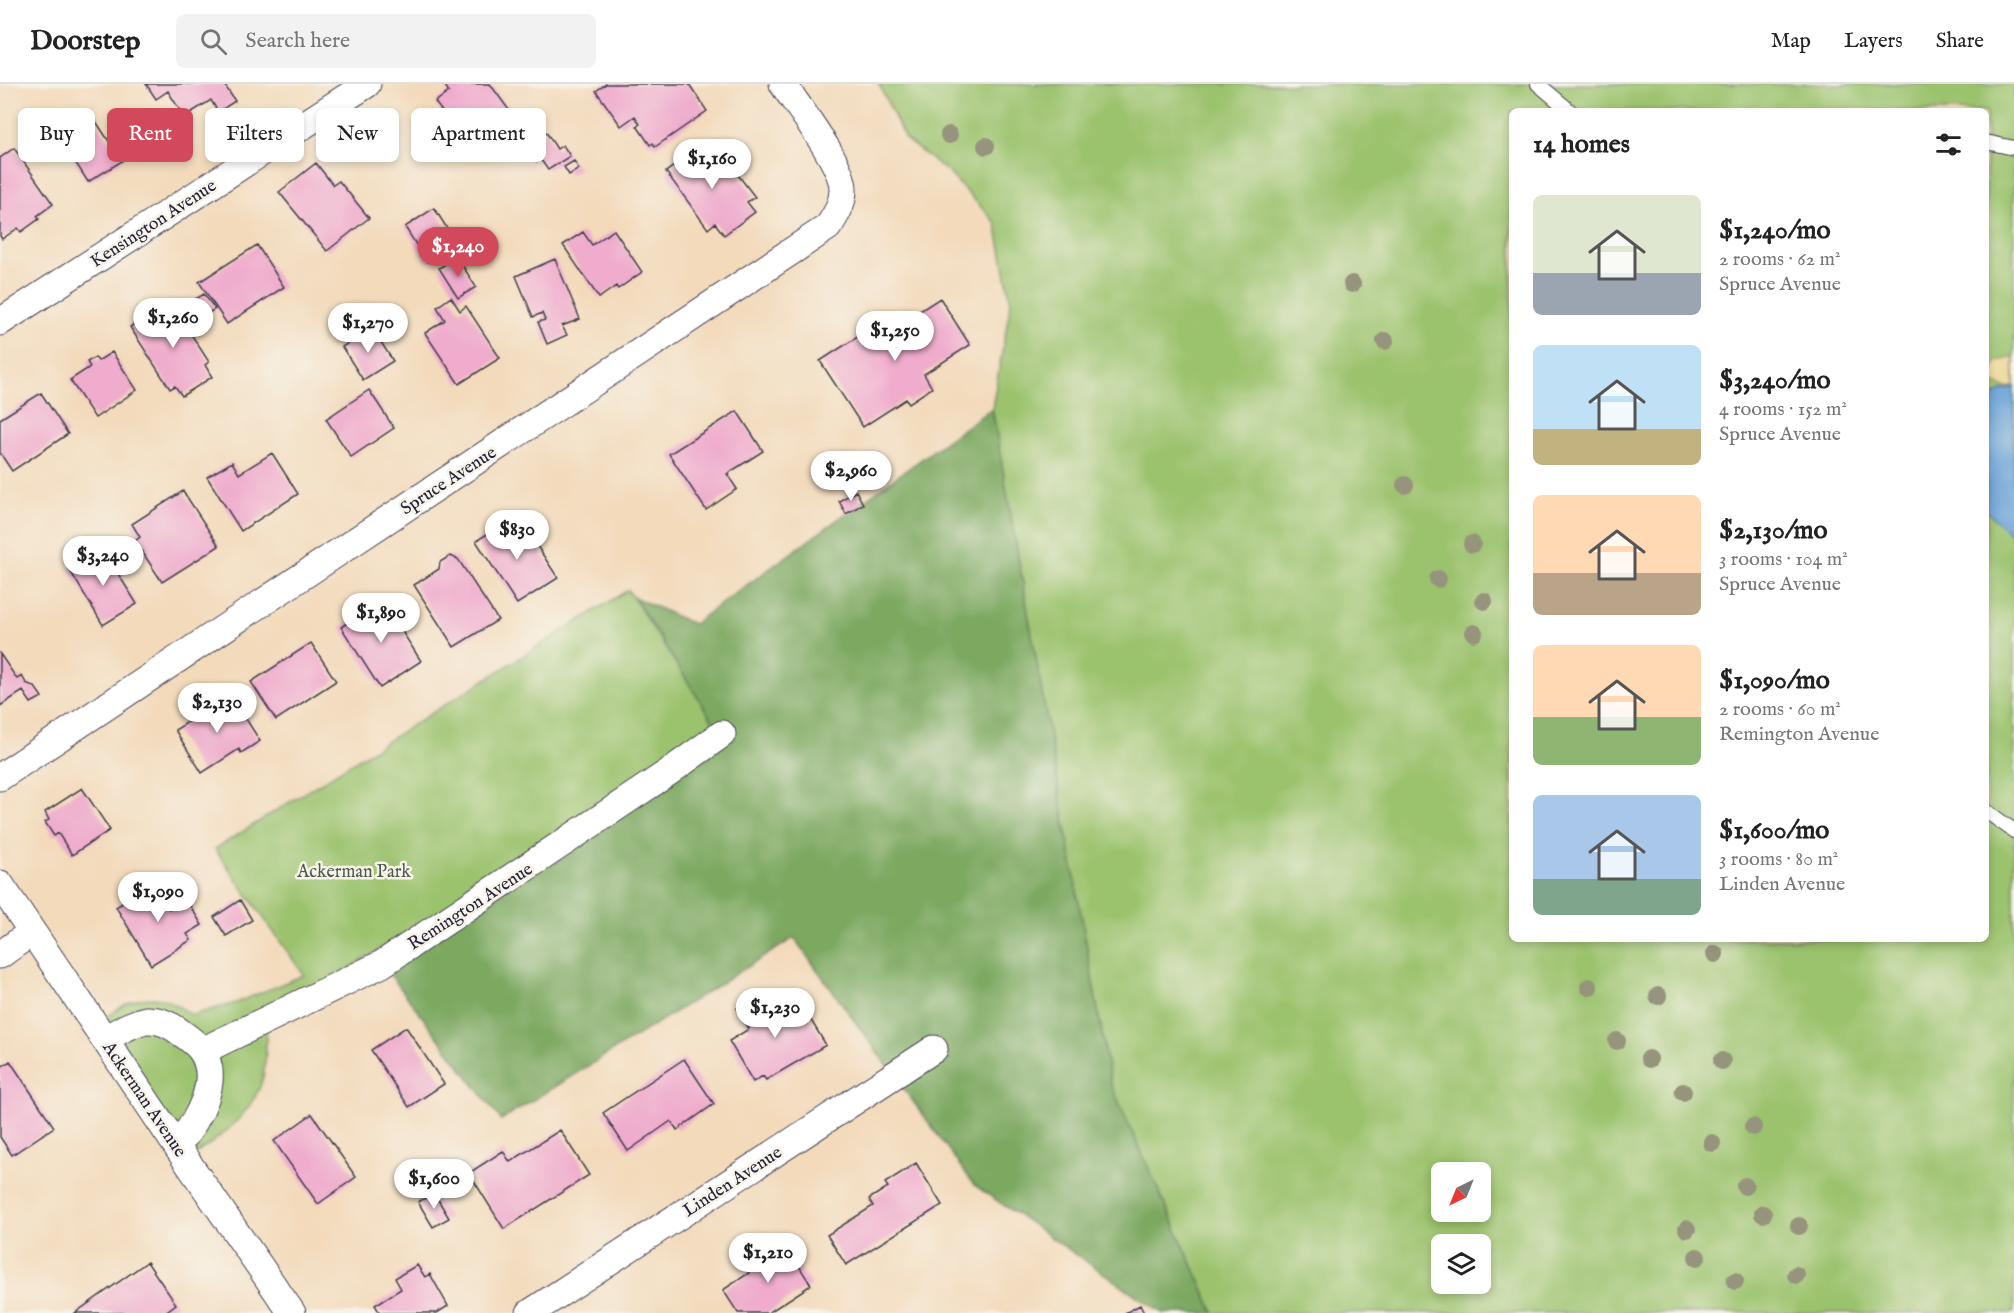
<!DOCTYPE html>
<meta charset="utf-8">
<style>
:root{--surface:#fff;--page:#f2f2f2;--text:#222;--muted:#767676;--line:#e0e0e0;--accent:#d1495b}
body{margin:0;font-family:"IM FELL English",serif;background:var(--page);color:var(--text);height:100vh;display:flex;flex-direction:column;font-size:22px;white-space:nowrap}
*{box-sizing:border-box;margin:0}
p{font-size:20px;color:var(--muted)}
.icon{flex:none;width:33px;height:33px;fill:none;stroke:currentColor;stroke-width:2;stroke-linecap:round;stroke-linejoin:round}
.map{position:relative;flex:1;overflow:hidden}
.details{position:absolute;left:1509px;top:24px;width:480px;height:834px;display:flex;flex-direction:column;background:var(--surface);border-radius:9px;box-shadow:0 3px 9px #0003}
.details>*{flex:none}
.banner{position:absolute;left:18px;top:24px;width:570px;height:54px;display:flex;gap:12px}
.needle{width:39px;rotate:223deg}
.controls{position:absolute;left:1431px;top:1078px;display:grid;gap:12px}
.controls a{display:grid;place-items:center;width:60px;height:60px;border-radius:9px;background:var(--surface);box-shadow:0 3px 9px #0003;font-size:30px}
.price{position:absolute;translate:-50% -51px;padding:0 14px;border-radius:21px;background:#fff;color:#222;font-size:20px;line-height:39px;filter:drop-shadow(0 2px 3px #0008)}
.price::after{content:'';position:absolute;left:50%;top:36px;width:18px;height:14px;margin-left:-9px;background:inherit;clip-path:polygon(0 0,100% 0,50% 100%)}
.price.active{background:var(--accent);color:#fff}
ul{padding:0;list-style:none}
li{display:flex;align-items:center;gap:18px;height:150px;padding:0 24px}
li span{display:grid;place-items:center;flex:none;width:168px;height:120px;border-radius:9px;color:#555}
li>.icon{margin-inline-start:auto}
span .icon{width:72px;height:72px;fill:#fffc;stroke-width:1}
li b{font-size:26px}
h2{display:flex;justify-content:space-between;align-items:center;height:72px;padding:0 24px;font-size:26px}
.chip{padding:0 21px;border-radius:9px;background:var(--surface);box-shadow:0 3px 9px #0003;font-size:21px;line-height:54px}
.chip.active{background:var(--accent);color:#fff}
header{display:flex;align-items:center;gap:36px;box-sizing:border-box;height:84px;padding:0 30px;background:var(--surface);border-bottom:2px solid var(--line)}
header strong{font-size:28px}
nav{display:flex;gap:33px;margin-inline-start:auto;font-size:21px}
.search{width:420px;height:54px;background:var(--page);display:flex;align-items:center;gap:15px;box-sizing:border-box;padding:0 21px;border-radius:9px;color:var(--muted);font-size:22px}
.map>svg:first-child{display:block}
</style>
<header>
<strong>Doorstep</strong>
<div class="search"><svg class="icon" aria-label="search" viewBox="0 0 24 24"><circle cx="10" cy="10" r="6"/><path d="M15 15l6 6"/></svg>Search here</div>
<nav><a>Map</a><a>Layers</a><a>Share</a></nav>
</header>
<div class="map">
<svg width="2014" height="1229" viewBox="0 0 2014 1229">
<rect width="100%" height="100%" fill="#f7f3e8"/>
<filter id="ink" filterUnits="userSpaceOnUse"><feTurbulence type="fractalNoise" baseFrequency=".0167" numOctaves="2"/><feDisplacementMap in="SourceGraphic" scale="12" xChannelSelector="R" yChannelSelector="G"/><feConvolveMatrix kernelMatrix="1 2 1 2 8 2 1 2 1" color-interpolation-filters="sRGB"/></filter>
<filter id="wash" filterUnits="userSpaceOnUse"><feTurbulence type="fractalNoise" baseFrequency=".008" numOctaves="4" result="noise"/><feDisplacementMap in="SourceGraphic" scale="24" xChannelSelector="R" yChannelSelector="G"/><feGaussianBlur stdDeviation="1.35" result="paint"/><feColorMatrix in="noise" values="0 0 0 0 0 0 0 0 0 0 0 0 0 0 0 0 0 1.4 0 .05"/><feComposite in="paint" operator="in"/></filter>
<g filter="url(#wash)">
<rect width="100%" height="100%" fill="#f3dabb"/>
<path fill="#9bc26d" stroke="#5e7254" stroke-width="1.5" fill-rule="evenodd" d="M 879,0 L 2014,0 L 2014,1229 L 1214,1229 L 1111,1001 L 992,324 L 1011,219 L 996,139 L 948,88 L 905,55 ZM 1512,27 L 1986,27 L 1986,855 L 1512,855 ZM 1442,1089 L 1480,1089 L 1480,1128 L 1442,1128 ZM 1442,1161 L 1480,1161 L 1480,1200 L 1442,1200 Z
M 628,506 L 722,650 L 669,688 L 267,935 C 265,957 268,984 259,1005 C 245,1036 214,1059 186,1076 L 97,944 C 113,925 136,909 163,915 C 173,917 183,926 192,931 L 236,919 L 304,891 L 215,765 Z"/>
<path fill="#7ca860" stroke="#4f654e" stroke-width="1.5" d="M 992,324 L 1111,1001 L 1214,1229 L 1162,1229 L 974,1101 L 794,854 L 501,1036 L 382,880 L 721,650 L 634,513 L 693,540 Z"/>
<path fill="#eeda9e" stroke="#887e6c" stroke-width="1.5" d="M 2014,272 L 2014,302 L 2008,304 L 1988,298 L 1996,278 Z"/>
<path fill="#69a1d7" stroke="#466289" stroke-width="1.5" d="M 2014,303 L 2014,453 L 1986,427 L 1986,318 L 2001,307 Z"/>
<g id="blocks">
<path fill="#efaccc" d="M 146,0 L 224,0 L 235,17 L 218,28 L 211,16 L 184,33 L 168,7 L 156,15 Z
M 444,0 L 490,0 L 509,26 L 464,58 L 435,18 L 449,8 Z
M 606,0 L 689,0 L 707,27 L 655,63 L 653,59 L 650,61 L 637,42 L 640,40 L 635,32 L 621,42 L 596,7 Z
M 95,36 L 122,77 L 88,98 L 62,57 Z
M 546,48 L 557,65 L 563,61 L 570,72 L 548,86 L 541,76 L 537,78 L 525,60 Z
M 706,58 L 730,90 L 735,87 L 755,113 L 747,118 L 755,128 L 724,151 L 715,139 L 708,145 L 666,88 Z
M 14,64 L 53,120 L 37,132 L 39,135 L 21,148 L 18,144 L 2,155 L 0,152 L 0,74 Z
M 574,77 L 579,85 L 569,91 L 564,83 Z
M 316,79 L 333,101 L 339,97 L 369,134 L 327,167 L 279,108 Z
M 434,124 L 456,158 L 427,178 L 405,143 Z
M 614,146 L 642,188 L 618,205 L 616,202 L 599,214 L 563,161 L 583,148 L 592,161 Z
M 257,161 L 284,203 L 227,240 L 199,198 Z
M 457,173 L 476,203 L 458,214 L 439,184 Z
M 555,175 L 580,235 L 562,242 L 567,251 L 547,260 L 538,238 L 545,236 L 542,229 L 533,233 L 516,192 Z
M 204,210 L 215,225 L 204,232 L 194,216 Z
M 451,213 L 460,227 L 466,222 L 500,274 L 459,300 L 425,249 L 445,236 L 437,223 Z
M 940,214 L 970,261 L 924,290 L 932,304 L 909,319 L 906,315 L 863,343 L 820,277 L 862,250 L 869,260 Z
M 170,217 L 209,278 L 205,281 L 212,293 L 182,312 L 175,302 L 170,305 L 130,243 Z
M 372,244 L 393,277 L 363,296 L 342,263 Z
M 112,268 L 137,306 L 95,334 L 70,296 L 90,283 L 87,278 L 95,273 L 98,277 Z
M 369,306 L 394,344 L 351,373 L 326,335 Z
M 41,309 L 68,350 L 12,387 L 0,369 L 0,335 Z
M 737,327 L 763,367 L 727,390 L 737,405 L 706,426 L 669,370 Z
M 272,369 L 298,410 L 241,447 L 207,393 L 232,378 L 239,390 Z
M 183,407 L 219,462 L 162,498 L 135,457 L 140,453 L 132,440 Z
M 856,407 L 863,420 L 846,430 L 839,417 Z
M 520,436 L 558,494 L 517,520 L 476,457 L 495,445 L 498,450 Z
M 102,464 L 137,520 L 103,541 L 69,485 Z
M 450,472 L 458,475 L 498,536 L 454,563 L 414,501 L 439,485 L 440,478 Z
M 382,516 L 421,577 L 380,604 L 341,543 Z
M 311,559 L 336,597 L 276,636 L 251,598 Z
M 0,570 L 17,595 L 22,592 L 26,599 L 35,603 L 42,613 L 31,619 L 23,607 L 0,622 Z
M 231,611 L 260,657 L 241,669 L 239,665 L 202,689 L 175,646 Z
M 82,704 L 110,746 L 72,771 L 58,749 L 54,752 L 45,738 L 49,736 L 45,728 Z
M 154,799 L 169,825 L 186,815 L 202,841 L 187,850 L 191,856 L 151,881 L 116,823 Z
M 240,816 L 252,836 L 226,852 L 214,833 Z
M 757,912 L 768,932 L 798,915 L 826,961 L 766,996 L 763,992 L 753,998 L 729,957 L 749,945 L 737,924 Z
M 406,943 L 444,1000 L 409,1023 L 371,966 Z
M 684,975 L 714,1020 L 677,1046 L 671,1037 L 628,1067 L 603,1029 Z
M 10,977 L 54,1043 L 12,1071 L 0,1053 L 0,984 Z
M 312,1030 L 356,1093 L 318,1120 L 274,1057 Z
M 560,1046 L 589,1091 L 504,1145 L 469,1089 L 503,1067 L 510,1078 Z
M 916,1079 L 942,1121 L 846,1181 L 827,1151 L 873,1122 L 869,1115 L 888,1103 L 885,1099 Z
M 434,1109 L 449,1134 L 433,1143 L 418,1118 Z
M 785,1160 L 811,1201 L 768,1229 L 738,1229 L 723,1206 L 749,1189 L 747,1184 Z
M 147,1178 L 176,1220 L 164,1229 L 75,1229 Z
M 417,1181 L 425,1193 L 430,1190 L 448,1222 L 437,1229 L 380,1229 L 375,1221 L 401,1205 L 395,1194 Z
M 1140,1221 L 1144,1229 L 1125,1229 Z"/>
</g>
</g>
<g filter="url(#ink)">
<use href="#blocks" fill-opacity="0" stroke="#413e4e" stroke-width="1.5"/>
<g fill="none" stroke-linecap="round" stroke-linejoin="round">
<defs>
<path id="lane" d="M 1538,0 L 1570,27
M 1986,58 L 2014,64
M 1986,727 L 2014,747"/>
<path id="street" d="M 0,238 L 367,0
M 0,693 L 828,143 C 836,131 843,120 843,105 C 843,80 798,23 783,0
M 0,800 L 186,1076 L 292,1229
M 0,871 L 32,848
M 105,955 C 118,948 131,939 146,936 C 159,935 171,941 180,948 C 187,953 196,959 201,966 C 223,996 196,1039 177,1062
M 202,967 L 382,880 L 669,688 L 722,650
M 530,1229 L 934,965"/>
</defs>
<use href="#lane" stroke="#413e4e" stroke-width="16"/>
<use href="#street" stroke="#413e4e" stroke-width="29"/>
<use href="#lane" stroke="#fff" stroke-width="14"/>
<use href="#street" stroke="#fff" stroke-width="27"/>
</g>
<g fill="#97947e">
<circle cx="949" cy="51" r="9"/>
<circle cx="986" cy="62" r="9"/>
<circle cx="1352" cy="200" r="9"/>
<circle cx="1385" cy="257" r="9"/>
<circle cx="1405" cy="401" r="9"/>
<circle cx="1472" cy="460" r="9"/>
<circle cx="1438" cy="495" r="9"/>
<circle cx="1484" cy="517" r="9"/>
<circle cx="1474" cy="549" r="9"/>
<circle cx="1715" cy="870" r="9"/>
<circle cx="1589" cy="903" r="9"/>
<circle cx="1658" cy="912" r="9"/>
<circle cx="1617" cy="957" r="9"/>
<circle cx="1649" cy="975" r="9"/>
<circle cx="1722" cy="977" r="9"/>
<circle cx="1683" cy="1008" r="9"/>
<circle cx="1753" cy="1043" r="9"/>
<circle cx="1712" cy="1059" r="9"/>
<circle cx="1745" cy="1102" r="9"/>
<circle cx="1763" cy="1130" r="9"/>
<circle cx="1799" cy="1142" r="9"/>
<circle cx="1687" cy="1145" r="9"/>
<circle cx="1697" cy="1173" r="9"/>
<circle cx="1796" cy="1191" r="9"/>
<circle cx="1735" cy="1197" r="9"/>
</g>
</g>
<g text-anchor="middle" stroke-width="5" stroke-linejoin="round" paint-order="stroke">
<g font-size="18" fill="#22223b" stroke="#f7f3e8">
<text transform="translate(153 139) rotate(-33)" y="6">Kensington Avenue</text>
<text transform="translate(448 396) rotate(-33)" y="6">Spruce Avenue</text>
<text transform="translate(470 822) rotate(-33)" y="6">Remington Avenue</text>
<text transform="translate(145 1015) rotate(56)" y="6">Ackerman Avenue</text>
<text transform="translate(732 1097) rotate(-33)" y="6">Linden Avenue</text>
</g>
<g font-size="18" fill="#4c5a4c" stroke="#f7f3e8">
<text x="354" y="793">Ackerman Park</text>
</g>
</g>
</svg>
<div class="controls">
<a><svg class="needle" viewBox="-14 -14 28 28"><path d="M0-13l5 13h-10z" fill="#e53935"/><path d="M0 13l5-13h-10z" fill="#767676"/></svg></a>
<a><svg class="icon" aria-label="layers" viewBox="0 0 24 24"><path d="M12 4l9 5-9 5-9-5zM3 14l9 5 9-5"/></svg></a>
</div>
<b class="price" style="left:712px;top:106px">$1,160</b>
<b class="price active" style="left:458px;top:194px">$1,240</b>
<b class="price" style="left:173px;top:265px">$1,260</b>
<b class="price" style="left:368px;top:270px">$1,270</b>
<b class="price" style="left:895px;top:278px">$1,250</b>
<b class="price" style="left:851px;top:418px">$2,960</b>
<b class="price" style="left:517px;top:477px">$830</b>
<b class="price" style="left:103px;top:503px">$3,240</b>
<b class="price" style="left:381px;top:560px">$1,890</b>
<b class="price" style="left:217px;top:650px">$2,130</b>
<b class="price" style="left:158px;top:839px">$1,090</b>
<b class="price" style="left:775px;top:955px">$1,230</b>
<b class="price" style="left:434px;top:1126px">$1,600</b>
<b class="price" style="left:768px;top:1200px">$1,210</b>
<div class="banner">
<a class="chip">Buy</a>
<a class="chip active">Rent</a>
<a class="chip">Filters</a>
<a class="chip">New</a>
<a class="chip">Apartment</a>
</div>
<section class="details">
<h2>14 homes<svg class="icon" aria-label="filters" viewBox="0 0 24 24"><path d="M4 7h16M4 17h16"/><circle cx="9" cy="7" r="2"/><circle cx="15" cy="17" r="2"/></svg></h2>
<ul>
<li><span style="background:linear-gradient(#dfe7d0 65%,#9aa5b1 0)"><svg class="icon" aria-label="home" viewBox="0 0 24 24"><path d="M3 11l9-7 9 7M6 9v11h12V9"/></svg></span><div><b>$1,240/mo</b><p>2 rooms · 62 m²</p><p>Spruce Avenue</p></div></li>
<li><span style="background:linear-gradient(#bfe0f5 70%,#c2b280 0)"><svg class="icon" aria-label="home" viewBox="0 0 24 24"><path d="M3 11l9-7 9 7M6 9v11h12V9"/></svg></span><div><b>$3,240/mo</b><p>4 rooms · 152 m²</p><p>Spruce Avenue</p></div></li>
<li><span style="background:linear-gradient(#ffd9b3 65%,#b9a48a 0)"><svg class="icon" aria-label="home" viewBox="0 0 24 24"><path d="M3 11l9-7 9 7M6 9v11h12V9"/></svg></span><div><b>$2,130/mo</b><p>3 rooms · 104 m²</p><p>Spruce Avenue</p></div></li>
<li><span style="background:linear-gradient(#ffd9b3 60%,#8fb573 0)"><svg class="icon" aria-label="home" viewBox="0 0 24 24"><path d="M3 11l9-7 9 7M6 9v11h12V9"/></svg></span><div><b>$1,090/mo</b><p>2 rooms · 60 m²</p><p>Remington Avenue</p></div></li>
<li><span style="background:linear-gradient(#a9c7e8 70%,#7fa58c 0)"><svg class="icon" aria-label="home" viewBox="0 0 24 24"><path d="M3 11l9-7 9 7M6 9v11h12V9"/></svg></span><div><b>$1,600/mo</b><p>3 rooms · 80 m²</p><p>Linden Avenue</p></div></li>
</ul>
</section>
</div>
